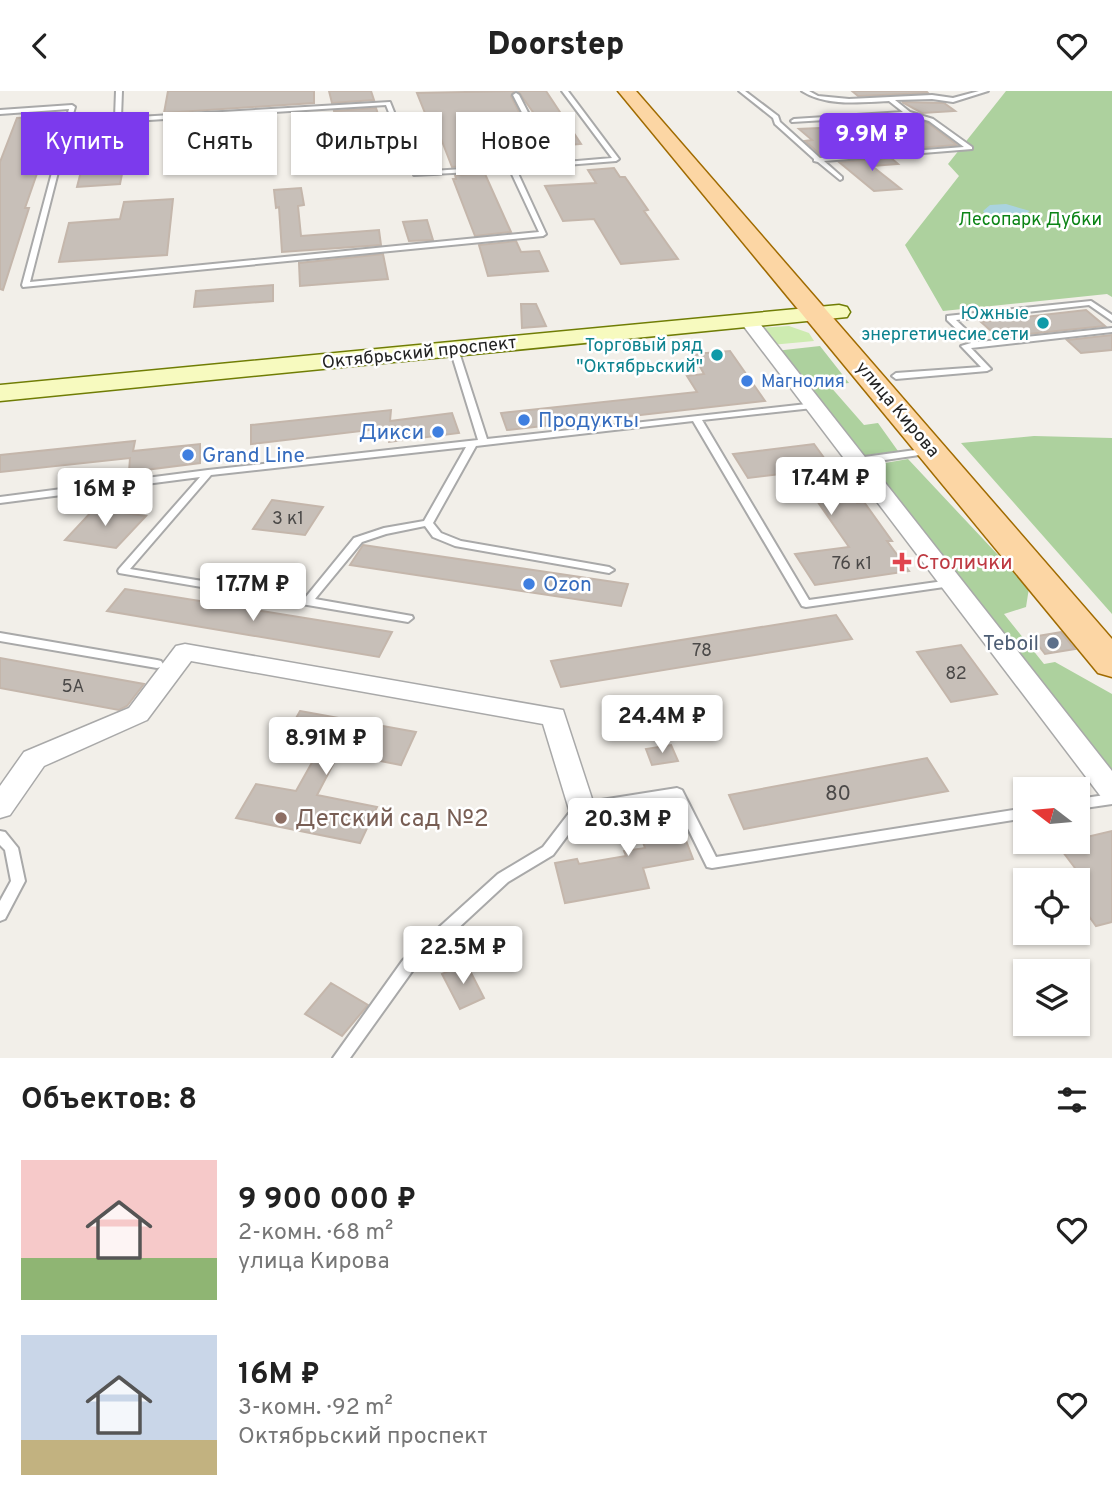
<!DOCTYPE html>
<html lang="ru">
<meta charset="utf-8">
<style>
:root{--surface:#fff;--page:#f6f6f6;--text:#222;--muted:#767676;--accent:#7c3aed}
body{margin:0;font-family:Overpass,sans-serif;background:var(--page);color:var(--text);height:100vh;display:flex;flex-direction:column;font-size:26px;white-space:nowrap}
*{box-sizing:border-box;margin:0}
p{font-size:23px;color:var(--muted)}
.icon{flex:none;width:38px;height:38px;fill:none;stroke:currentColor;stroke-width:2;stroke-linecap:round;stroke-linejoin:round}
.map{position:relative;height:967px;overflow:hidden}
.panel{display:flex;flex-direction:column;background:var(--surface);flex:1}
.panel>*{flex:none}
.guide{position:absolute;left:21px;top:21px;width:700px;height:63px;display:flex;gap:14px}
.needle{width:46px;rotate:286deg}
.tools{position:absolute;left:1013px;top:686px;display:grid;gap:14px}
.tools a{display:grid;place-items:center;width:77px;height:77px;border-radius:0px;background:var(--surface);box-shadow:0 2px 5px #0004;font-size:35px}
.price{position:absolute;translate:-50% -60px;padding:0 16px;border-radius:7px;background:#fff;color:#222;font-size:23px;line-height:46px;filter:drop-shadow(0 2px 4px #0008)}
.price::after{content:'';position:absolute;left:50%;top:42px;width:21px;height:16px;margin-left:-10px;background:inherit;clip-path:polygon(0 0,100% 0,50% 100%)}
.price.current{background:var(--accent);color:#fff}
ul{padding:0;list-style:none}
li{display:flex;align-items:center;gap:21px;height:175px;padding:0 21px}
li span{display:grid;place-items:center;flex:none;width:196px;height:140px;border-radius:0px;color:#555}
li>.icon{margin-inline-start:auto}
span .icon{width:84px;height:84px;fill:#fffc;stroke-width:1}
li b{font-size:30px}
h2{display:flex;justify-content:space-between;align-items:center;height:84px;padding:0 21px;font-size:30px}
.chip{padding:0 24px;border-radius:0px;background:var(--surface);box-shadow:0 2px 5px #0004;font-size:24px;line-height:63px}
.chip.current{background:var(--accent);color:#fff}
header{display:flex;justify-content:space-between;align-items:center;height:91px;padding:0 21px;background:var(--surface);font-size:32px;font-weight:800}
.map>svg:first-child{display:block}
</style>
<header><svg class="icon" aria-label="back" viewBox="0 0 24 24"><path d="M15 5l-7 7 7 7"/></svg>Doorstep<svg class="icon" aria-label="heart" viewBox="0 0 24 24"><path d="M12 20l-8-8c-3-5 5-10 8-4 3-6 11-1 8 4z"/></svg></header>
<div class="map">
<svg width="1112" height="967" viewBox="0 0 1112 967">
<rect width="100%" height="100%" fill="#f2efe9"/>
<path fill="#cdebb0" d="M 789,235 L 809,242 L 814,250 L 771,254 L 758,237 Z"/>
<path fill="#add19e" d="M 1006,0 L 1112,0 L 1112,206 L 1107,203 L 943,220 L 905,154 L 959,85 L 948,73 Z
M 820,255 L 849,292 L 829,294 L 864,334 L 878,332 L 898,360 L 860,365 L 775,260 Z
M 1034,345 L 1112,347 L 1112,523 L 961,352 Z
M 908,368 L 1029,497 L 1026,516 L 1004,523 L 1044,573 L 1055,571 L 1112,603 L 1112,689 L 868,375 Z"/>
<path fill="#aad3df" d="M 1006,113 L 1030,120 L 1027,122 L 1036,128 C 1020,132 993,137 983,120 L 990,114 Z"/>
<path fill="#c7bfb8" stroke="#c4b6ab" stroke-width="2" d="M 168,0 L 314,0 L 314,12 L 164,22 Z
M 329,0 L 371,0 L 374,9 L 332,12 Z
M 514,0 L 511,5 L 521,25 L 472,29 L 492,73 L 452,76 L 433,27 L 427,27 L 417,2 Z
M 518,0 L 546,0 L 581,53 L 557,55 Z
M 852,0 L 926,0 L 928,2 L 858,5 Z
M 902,11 L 944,12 L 955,20 L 922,22 Z
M 376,17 L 385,44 L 379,44 L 383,57 L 354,59 L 351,49 L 341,49 L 334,20 Z
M 57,25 L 25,117 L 29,117 L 3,199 L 0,198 L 0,71 L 17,27 Z
M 908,27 L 928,32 L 957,54 L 821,64 L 805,50 L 812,49 L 799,38 L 892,34 L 885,28 Z
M 126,63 L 120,93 L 77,96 L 85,65 Z
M 891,67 L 898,73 L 872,75 L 901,98 L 874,100 L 839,71 Z
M 614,77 L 620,86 L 625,86 L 648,119 L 644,120 L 678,168 L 621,173 L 594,128 L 563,130 L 545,95 L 596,92 L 588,79 Z
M 485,83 L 511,141 L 475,145 L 453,88 L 456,88 L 455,84 Z
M 301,97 L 304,114 L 298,115 L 301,145 L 379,139 L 381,154 L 282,161 L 279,116 L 276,117 L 274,99 Z
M 173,108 L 167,164 L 59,171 L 69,132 L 120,128 L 124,111 Z
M 427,129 L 433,149 L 409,150 L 403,131 Z
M 516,150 L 521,161 L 539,160 L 548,180 L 488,185 L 479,154 Z
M 383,163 L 388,188 L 300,195 L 299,172 Z
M 273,194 L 273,210 L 194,216 L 196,200 Z
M 521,213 L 536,213 L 546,235 L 522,237 Z
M 1086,219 L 1105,235 L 998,246 L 981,231 Z
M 1112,244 L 1112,259 L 1081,262 L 1067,249 Z
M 730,260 L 765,310 L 507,339 L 501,322 L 697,301 L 687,285 L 704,283 L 693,263 Z
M 391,319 L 390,330 L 452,322 L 459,342 L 389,351 L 386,337 L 251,353 L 251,334 Z
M 135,350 L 133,360 L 200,353 L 200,372 L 129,381 L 130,367 L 0,381 L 0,364 Z
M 814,353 L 857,412 L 864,411 L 892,450 L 887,450 L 909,480 L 815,494 L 795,463 L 849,456 L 797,381 L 748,387 L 733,363 Z
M 272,409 L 323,416 L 305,444 L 253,438 Z
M 94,418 L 146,425 L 116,457 L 65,449 Z
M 363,454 L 628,493 L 621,515 L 350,474 Z
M 125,498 L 392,541 L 379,566 L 107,520 Z
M 836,524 L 852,548 L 561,596 L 551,570 Z
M 1061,541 L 1075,558 L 1045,563 L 1032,546 Z
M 961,554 L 997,603 L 951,611 L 917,561 Z
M 0,567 L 144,593 L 127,615 L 119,619 L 0,597 Z
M 300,620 L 416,641 L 401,674 L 339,662 L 317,704 L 377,716 L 360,752 L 236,727 L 256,693 L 296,700 L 319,659 L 282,652 Z
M 671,654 L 678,670 L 652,674 L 646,658 Z
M 927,667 L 948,700 L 744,738 L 729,704 Z
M 671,710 L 693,768 L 643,777 L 649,797 L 565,812 L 555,772 L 577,768 L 579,773 L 626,765 L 624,760 L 645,757 L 631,716 Z
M 1112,740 L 1112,831 L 1096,835 L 1078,810 L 1078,781 L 1057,753 L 1078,751 L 1078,748 Z
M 466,872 L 484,907 L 460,918 L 442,883 Z
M 331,892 L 368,914 L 342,945 L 305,923 Z"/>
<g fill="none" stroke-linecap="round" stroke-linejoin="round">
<defs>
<path id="lane" d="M 116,0 L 122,0 L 121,27 L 390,11 L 418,81 L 548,72 L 513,4 L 516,2 L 519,4 L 554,72 L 612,67 L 562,0 L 568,0 L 619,68 L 616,70 L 516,78 L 546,143 L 543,145 L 23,196 L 22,194 L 69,18 L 0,23 L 0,19 L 72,14 L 75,16 L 71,30 L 115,27 ZM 386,14 L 414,84 L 510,79 L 539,141 L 30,191 L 70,34 Z
M 739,0 L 745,0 L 778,25 L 780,31 L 820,67 L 964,56 L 929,30 L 908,24 L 792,31 L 791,30 L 794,28 L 903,21 L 889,10 C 861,11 827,16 802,0 L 809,0 L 818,5 L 849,8 L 932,4 L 953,7 L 979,0 L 988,0 L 953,11 L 932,8 L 895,9 L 910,21 L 933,28 L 972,56 L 972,58 L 824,70 L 842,86 L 842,88 L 840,89 L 818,71 L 814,70 L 814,68 L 775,33 L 773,27 Z
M 1091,210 L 1112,224 L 1112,230 L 1089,214 L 956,229 L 979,251 L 1112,237 L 1112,241 L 971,257 L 991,278 L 987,280 L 896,288 L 892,285 L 896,282 L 981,276 L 961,255 L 971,252 L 947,229 L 947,225 Z
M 451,256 L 457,256 L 458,258 L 487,348 L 816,312 L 817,314 L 813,317 L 702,329 L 809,509 L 951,489 L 956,492 L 951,495 L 806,516 L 802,515 L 693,330 L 476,355 L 433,432 L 441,442 L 461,450 L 609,476 L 614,479 L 609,482 L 455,455 L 433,446 L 425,435 L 386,443 L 362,451 L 315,508 L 412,525 L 413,527 L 408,531 L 119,482 L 118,480 L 119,478 L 200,386 L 0,412 L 0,406 L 208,379 L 478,349 L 450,258 ZM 466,356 L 424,430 L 384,437 L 354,447 L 305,507 L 130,478 L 211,384 Z
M 930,357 L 933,358 L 935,360 L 933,362 L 857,373 L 852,370 L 857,367 Z
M 0,542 L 157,569 L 161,570 L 163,573 L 161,576 L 157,577 L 0,550 Z
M 677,697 L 682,699 L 716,766 L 1026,717 L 1026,727 L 712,777 L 707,776 L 673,707 L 585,721 L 553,764 L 508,791 L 413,879 L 350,967 L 333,967 L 403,869 L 498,783 L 543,756 L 576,713 Z
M 1112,703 L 1112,713 L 1078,718 L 1078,708 Z
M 0,740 L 5,741 L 18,757 L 25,790 L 5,828 L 0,830 L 0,810 L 11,790 L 5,759 L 0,754 Z"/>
<path id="street" d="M 748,224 L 754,225 L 1112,680 L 1112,710 L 1102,707 L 742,233 L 740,229 L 742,225 Z
M 185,553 L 563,619 L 595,717 L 591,725 L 581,728 L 571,725 L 543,633 L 191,570 L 147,629 L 44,675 L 10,724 L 0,727 L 0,695 L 24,661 L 129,617 L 176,555 Z"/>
<path id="secondary" d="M 839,214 L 847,216 L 850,221 L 847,226 L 0,310 L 0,294 Z"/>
<path id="primary" d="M 618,0 L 636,0 L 1112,548 L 1112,586 L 1098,582 Z"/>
</defs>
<use href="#lane" stroke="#a9a9a9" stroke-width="4"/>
<use href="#street" stroke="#a9a9a9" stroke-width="3"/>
<use href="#secondary" stroke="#707d05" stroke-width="3"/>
<use href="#primary" stroke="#a06b00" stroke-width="3"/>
<use href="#lane" fill="#fff" fill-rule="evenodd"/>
<use href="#street" fill="#fff" fill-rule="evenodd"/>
<use href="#secondary" fill="#f7fabf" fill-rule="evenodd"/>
<use href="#primary" fill="#fcd6a4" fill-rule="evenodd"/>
</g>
<g fill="#0f9aa8" stroke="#fff" stroke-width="2.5">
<circle cx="1043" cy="232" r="7"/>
<circle cx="717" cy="264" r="7"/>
</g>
<g fill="#3f7fe0" stroke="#fff" stroke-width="2.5">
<circle cx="747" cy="290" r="7"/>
<circle cx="524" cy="329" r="7"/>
<circle cx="438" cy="341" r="7"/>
<circle cx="188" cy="364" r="7"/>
<circle cx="529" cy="493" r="7"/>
</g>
<path fill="#e0444e" stroke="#fff" stroke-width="2.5" d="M898.5 460.5h7v7h7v7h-7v7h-7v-7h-7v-7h7z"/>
<circle fill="#5c6f8a" stroke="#fff" stroke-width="2.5" cx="1053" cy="552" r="7"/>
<circle fill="#8d6e63" stroke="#fff" stroke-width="2.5" cx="281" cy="727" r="7"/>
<g text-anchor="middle" stroke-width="5" stroke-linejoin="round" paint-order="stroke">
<g font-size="18" fill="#0c8416" stroke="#fff">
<text x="1030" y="134">Лесопарк Дубки</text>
</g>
<g font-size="18" fill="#0d838f" stroke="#fff" text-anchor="end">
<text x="1029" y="228">Южные<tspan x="1029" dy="21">энергетичесие сети</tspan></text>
<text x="703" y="260">Торговый ряд<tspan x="703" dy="21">"Октябрьский"</tspan></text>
</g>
<g font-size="18" fill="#222" stroke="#fff">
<text transform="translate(419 261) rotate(-6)" y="6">Октябрьский проспект</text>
<text transform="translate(898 318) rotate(50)" y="6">улица Кирова</text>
</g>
<g font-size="18" fill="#366cbe" stroke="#fff" text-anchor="start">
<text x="761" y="296">Магнолия</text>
</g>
<g font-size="18" fill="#4b4948">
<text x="288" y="433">3 к1</text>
<text x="852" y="478">76 к1</text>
<text x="702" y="565">78</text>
<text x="956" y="588">82</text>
<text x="73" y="601">5А</text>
</g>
<g font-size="21" fill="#366cbe" stroke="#fff" text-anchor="start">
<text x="538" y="336">Продукты</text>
<text x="424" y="348" text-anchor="end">Дикси</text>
<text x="202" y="371">Grand Line</text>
<text x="543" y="500">Ozon</text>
</g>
<g font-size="21" fill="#be3a42" stroke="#fff" text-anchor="start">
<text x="916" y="478">Столички</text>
</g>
<g font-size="21" fill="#4e5e75" stroke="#fff" text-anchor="end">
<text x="1039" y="559">Teboil</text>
</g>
<g font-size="21" fill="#4b4948">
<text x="838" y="709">80</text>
</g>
<g font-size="24" fill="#785e54" stroke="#fff" text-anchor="start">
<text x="295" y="735">Детский сад №2</text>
</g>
</g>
</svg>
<div class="tools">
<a><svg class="needle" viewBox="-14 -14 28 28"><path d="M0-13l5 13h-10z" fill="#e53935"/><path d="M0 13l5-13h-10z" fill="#767676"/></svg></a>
<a><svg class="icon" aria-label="locate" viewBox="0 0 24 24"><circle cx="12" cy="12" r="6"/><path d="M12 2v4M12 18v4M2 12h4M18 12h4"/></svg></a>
<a><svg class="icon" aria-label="layers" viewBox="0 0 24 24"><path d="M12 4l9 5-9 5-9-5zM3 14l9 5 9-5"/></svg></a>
</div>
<b class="price current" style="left:872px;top:82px">9.9M ₽</b>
<b class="price" style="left:831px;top:426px">17.4M ₽</b>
<b class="price" style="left:105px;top:437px">16M ₽</b>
<b class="price" style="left:253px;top:532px">17.7M ₽</b>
<b class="price" style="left:662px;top:664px">24.4M ₽</b>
<b class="price" style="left:326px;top:686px">8.91M ₽</b>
<b class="price" style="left:628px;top:767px">20.3M ₽</b>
<b class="price" style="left:463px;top:895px">22.5M ₽</b>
<div class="guide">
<a class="chip current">Купить</a>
<a class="chip">Снять</a>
<a class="chip">Фильтры</a>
<a class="chip">Новое</a>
</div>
</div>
<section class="panel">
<h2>Объектов: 8<svg class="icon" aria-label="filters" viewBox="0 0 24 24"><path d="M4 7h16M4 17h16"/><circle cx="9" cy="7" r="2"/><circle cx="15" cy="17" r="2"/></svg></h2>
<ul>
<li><span style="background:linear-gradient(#f6c9c9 70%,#8fb573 0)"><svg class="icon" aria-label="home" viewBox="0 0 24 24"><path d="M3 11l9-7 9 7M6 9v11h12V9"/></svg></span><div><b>9 900 000 ₽</b><p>2-комн. · 68 m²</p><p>улица Кирова</p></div><svg class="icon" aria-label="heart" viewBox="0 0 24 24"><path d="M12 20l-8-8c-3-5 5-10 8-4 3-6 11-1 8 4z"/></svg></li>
<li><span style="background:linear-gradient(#c9d6e8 75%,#c2b280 0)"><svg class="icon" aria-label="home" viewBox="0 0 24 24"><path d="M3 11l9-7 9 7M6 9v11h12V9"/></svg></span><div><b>16M ₽</b><p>3-комн. · 92 m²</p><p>Октябрьский проспект</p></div><svg class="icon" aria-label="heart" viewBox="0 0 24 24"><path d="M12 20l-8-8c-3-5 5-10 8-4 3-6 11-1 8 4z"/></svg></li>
</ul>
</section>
